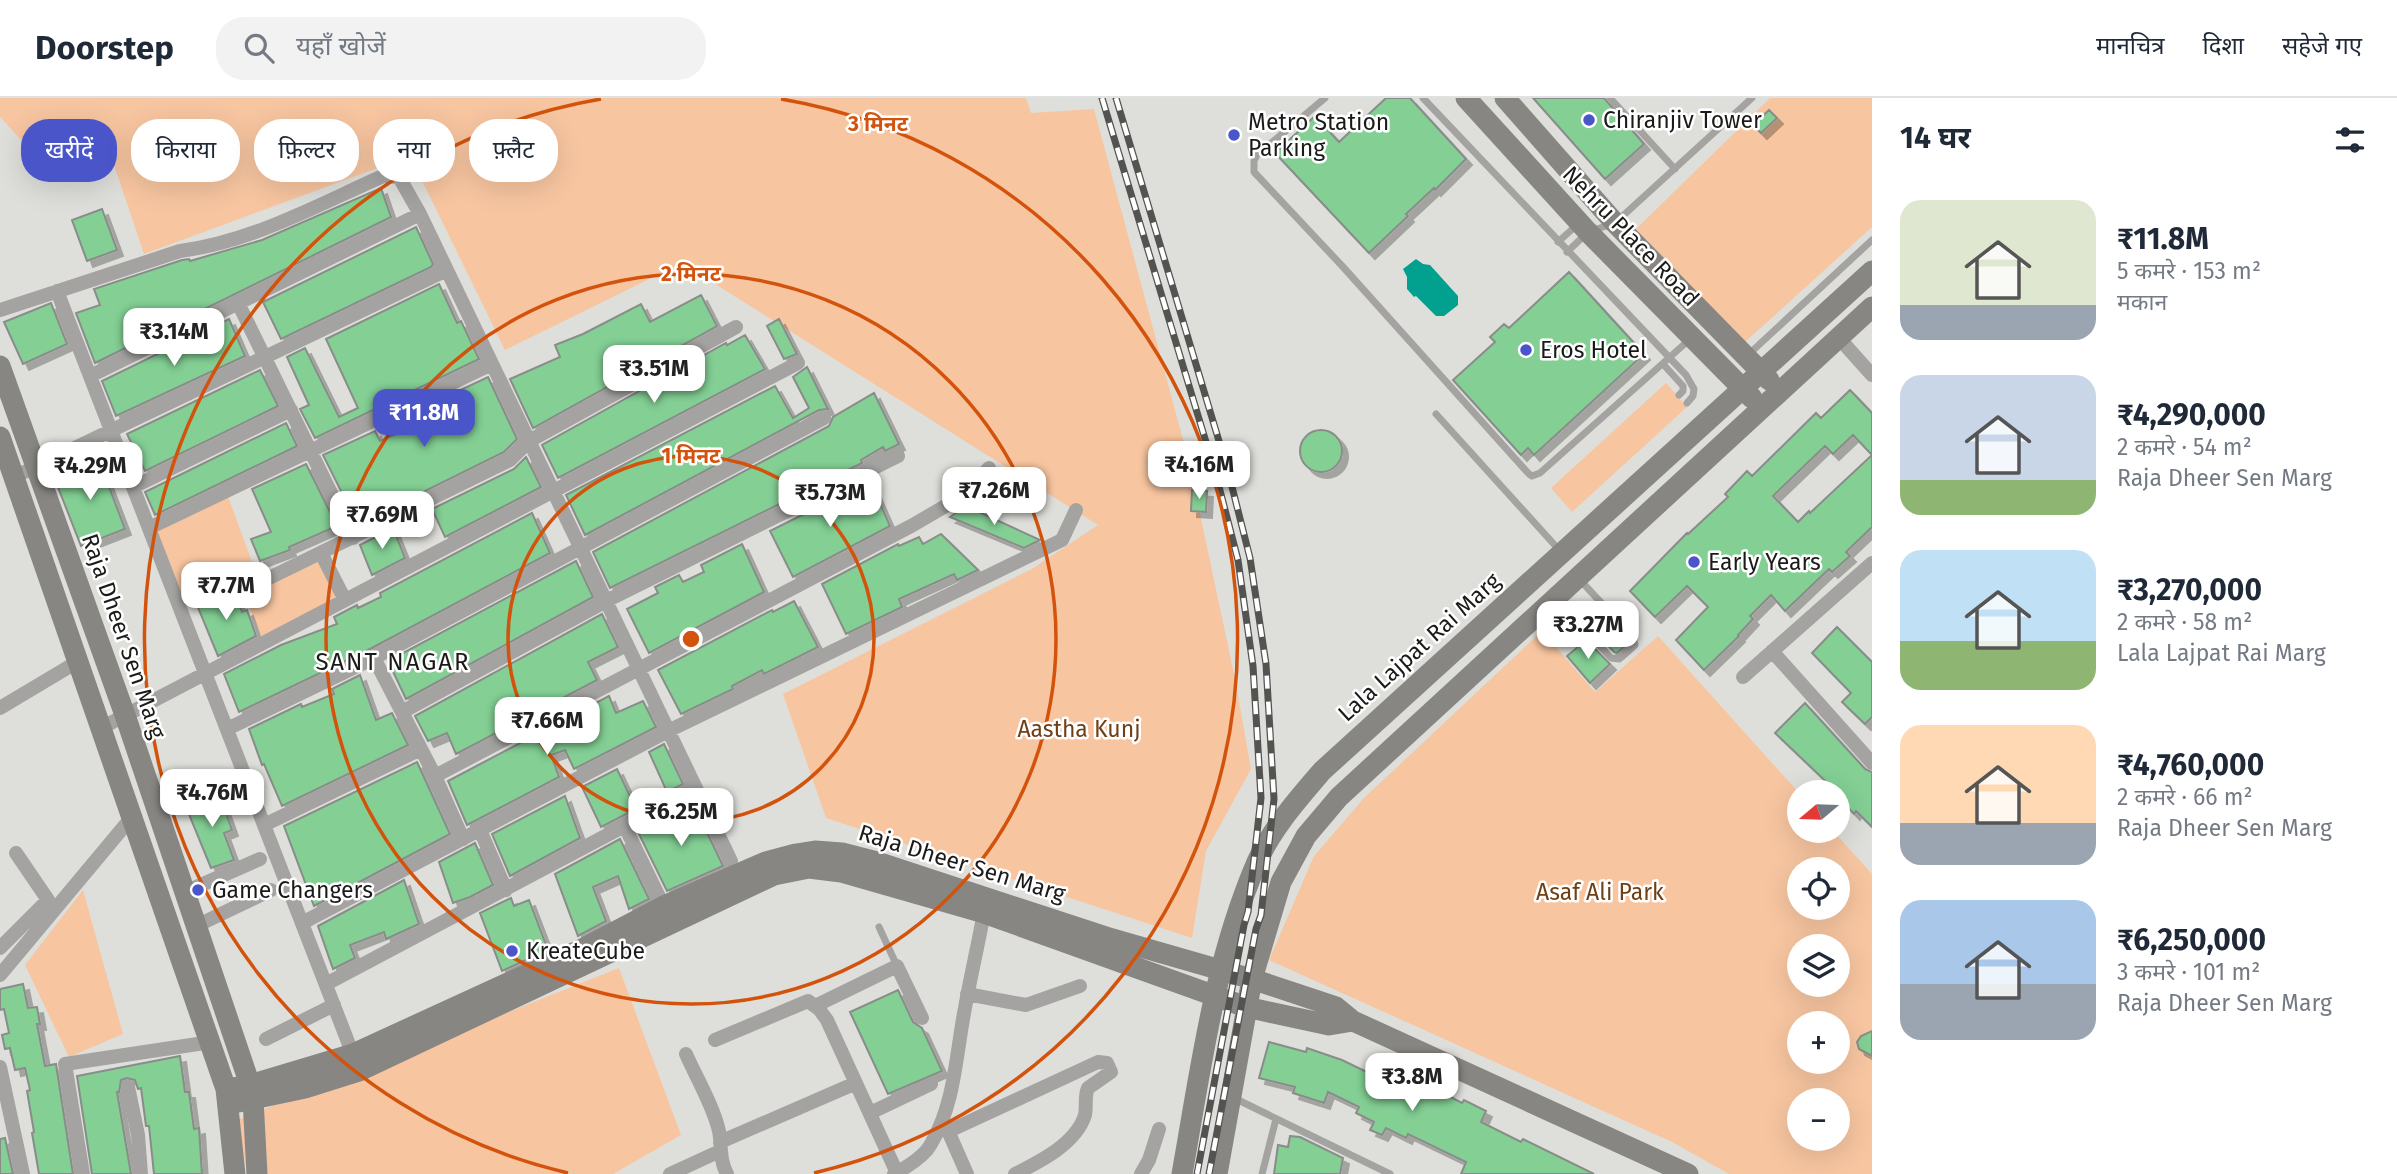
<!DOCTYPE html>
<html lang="hi">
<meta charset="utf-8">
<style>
:root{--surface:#fff;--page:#f2f2f3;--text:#1f2937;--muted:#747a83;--line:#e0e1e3;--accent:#4a55ca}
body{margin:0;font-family:"Fira Sans","Noto Sans Devanagari",sans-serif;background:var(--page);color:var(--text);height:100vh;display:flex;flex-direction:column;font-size:26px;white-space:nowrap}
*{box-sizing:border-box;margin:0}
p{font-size:23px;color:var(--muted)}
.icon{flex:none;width:38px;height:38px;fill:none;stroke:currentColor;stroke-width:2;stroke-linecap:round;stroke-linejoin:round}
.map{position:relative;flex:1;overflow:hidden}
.panel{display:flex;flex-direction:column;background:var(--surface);width:525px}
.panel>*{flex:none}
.hud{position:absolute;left:21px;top:21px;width:665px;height:63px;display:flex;gap:14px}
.needle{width:46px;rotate:251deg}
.fabs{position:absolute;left:1787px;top:682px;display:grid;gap:14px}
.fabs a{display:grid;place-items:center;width:63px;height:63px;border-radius:50%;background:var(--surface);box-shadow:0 7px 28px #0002;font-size:35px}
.price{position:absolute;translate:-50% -60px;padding:0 16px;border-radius:14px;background:#fff;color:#222;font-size:23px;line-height:46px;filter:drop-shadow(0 2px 4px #0008)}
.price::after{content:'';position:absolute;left:50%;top:42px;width:21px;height:16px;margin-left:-10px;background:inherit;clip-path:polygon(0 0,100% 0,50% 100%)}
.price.active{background:var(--accent);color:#fff}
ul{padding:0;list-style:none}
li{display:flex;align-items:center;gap:21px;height:175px;padding:0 28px}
li span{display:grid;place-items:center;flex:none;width:196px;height:140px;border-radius:21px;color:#555}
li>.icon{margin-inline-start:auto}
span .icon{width:84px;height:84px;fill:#fffc;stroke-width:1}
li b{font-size:30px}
h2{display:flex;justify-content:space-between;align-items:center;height:84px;padding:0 28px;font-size:30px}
.pill{padding:0 24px;border-radius:28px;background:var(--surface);box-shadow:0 7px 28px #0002;font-size:24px;line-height:63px}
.pill.active{background:var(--accent);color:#fff}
header{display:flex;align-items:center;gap:42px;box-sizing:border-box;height:98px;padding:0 35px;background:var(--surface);border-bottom:2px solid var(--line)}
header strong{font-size:33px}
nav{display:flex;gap:38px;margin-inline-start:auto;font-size:24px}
.search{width:490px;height:63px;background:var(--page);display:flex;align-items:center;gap:18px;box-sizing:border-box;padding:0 24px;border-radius:28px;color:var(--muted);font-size:26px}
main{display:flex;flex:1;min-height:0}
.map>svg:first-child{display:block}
</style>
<header>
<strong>Doorstep</strong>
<div class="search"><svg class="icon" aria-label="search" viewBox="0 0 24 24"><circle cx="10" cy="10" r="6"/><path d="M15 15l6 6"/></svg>यहाँ खोजें</div>
<nav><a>मानचित्र</a><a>दिशा</a><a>सहेजे गए</a></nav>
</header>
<main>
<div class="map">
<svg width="1872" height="1076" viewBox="0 0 1872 1076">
<defs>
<filter id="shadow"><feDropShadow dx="6" dy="6" stdDeviation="0" flood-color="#0004"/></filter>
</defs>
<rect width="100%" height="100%" fill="#dedfda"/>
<path fill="#f7c5a0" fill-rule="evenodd" d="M 0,0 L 1026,0 L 1031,15 L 1094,11 L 1189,364 L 1235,581 L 1251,671 L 1206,753 L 1192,840 L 826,720 L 783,596 L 1032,471 L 1098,427 L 682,165 L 505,252 L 410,58 L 144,156 L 109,52 L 44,67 L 0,19 Z
M 1770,0 L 1872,0 L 1872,129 L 1744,245 L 1636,131 Z
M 1666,285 L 1687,309 L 1572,414 L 1551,390 Z
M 226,393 L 260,486 L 323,460 L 345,502 L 264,544 L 237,480 L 180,509 L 149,430 Z
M 1542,533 L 1595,594 L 1658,538 L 1799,695 L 1799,733 L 1833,733 L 1872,776 L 1872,1076 L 1729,1076 L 1672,1044 L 1269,862 L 1314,758 L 1364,700 ZM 1799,772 L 1838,772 L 1838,810 L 1799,810 ZM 1799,849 L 1838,849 L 1838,887 L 1799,887 ZM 1799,926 L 1838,926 L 1838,964 L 1799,964 ZM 1799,1003 L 1838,1003 L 1838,1041 L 1799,1041 Z
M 83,792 L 123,936 L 69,959 L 25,867 Z
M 619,870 L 681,1037 L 613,1076 L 247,1076 L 237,1022 Z"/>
<path fill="#02a08e" d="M 1416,161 L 1423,166 L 1430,167 L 1458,198 L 1458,207 L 1444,218 L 1436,218 L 1416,198 L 1414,199 L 1407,191 L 1407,179 L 1403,171 Z"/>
<path fill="#83cf94" stroke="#898d8a" stroke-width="2" fill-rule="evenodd" filter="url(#shadow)" d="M 1386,0 L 1410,0 L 1466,61 L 1435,92 L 1434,90 L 1406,116 L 1408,118 L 1369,155 L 1275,55 L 1315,18 L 1339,44 Z
M 1533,0 L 1604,0 L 1644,46 L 1605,81 Z
M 1769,12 L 1777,20 L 1761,35 L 1753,27 Z
M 381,90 L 391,119 L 95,265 L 76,215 L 100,207 L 94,191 L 182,162 L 189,161 L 190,163 L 262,142 Z
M 102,111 L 117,152 L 87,163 L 72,122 Z
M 416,129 L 433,166 L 431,169 L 281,241 L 263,204 Z
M 1569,174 L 1644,256 L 1534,357 L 1528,350 L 1521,357 L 1453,282 L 1495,244 L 1490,239 L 1504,226 L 1509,230 Z
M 439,186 L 457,225 L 461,223 L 479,261 L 315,340 L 300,311 L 309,307 L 287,259 L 305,250 L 339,319 L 358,310 L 326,241 Z
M 701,197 L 717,228 L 533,330 L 510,281 L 560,259 L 555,247 L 583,236 L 641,206 L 650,224 Z
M 51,205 L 67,246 L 23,266 L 4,224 Z
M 229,221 L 245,258 L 116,318 L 102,283 Z
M 779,221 L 797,256 L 784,261 L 767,228 Z
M 745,237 L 765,271 L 558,380 L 542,347 L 726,245 L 727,247 Z
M 807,269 L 828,311 L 819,312 L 585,437 L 566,397 L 775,288 L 793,320 L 809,310 L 793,279 Z
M 260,272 L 278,308 L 145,373 L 127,336 Z
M 488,279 L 517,341 L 504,354 L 399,406 L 397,398 L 353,417 L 323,357 L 375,333 L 380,343 L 410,330 L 405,318 Z
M 1850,292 L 1872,315 L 1872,429 L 1846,454 L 1850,458 L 1832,474 L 1829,471 L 1785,513 L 1771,497 L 1750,518 L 1753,521 L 1738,537 L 1739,538 L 1704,572 L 1676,542 L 1708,509 L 1687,488 L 1655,519 L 1630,493 L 1687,435 L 1688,436 L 1728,399 L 1725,396 L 1747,373 L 1752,378 L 1816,315 L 1821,320 ZM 1853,337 L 1872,357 L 1810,415 L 1809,413 L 1798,424 L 1773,398 L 1825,348 L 1833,356 Z
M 874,295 L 899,346 L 885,353 L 883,349 L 861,362 L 862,365 L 610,490 L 593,454 L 829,328 L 833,319 Z
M 286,325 L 297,348 L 155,417 L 145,394 Z
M1300 353a21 21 0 1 1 42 0a21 21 0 1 1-42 0Z
M 526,359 L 541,389 L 445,439 L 432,411 L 514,371 Z
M 98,360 L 125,431 L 81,448 L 54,379 Z
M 306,366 L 337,428 L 289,449 L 290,452 L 260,463 L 251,441 L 271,434 L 252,391 Z
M 870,383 L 890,428 L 793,479 L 770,433 Z
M 1192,392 L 1207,393 L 1206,414 L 1191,413 Z
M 966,408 L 1040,442 L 1024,450 L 950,419 Z
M 532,415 L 550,455 L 370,551 L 239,614 L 224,576 L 281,547 L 337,526 L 334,519 L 357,507 L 358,510 L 381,499 L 380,495 Z
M 393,430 L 405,460 L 372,477 L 360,447 Z
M 941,436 L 978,472 L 957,482 L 954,476 L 899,501 L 902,509 L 846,536 L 822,486 L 898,446 L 899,448 L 919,439 L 923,446 Z
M 742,446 L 764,494 L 649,555 L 627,511 L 658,495 L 655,489 L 679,477 L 683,484 L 704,474 L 701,467 Z
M 576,463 L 593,499 L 406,601 L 388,563 Z
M 233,492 L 242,514 L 247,512 L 256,538 L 218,558 L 197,507 Z
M 794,503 L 818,549 L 764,576 L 762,572 L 732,588 L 733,591 L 681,616 L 658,572 L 772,512 L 773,514 Z
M 1600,512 L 1628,543 L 1628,545 L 1617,555 L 1614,554 L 1586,524 Z
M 602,516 L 618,549 L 588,564 L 597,582 L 456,656 L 447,635 L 428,643 L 415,618 Z
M 1837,529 L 1872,564 L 1872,619 L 1865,626 L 1842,604 L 1851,595 L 1812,555 Z
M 1586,542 L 1610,566 L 1590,585 L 1567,558 Z
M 360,577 L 376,622 L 392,615 L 408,647 L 282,708 L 264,666 L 262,667 L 249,631 L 301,606 L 302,609 L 334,596 L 332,591 Z
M 609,598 L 616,615 L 643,603 L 656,629 L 574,671 L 565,652 L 551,657 L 559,679 L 467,727 L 448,683 Z
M 1805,605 L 1865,671 L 1872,674 L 1872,729 L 1856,713 L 1854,716 L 1838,699 L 1838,695 L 1775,635 Z
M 664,646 L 683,686 L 667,694 L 649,654 Z
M 417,664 L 450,736 L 314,808 L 284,728 Z
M 617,671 L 636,711 L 601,729 L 582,689 Z
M 219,696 L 232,732 L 224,735 L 234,762 L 211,770 L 186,709 Z
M 565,698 L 580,740 L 510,778 L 492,736 Z
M 692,703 L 723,768 L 667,793 L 637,732 L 644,729 L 646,732 L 678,718 L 675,712 Z
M 620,741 L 649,801 L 629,811 L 618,778 L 593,789 L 606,823 L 578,838 L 555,776 Z
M 475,745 L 493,787 L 470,799 L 453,805 L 439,764 Z
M 404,782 L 419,826 L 386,841 L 384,834 L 350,847 L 355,860 L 333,871 L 318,828 Z
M 511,800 L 514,808 L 529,802 L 548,852 L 502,873 L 480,815 Z
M 23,886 L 28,910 L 37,909 L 40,926 L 37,926 L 45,968 L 56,966 L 73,1076 L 39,1076 L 32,1035 L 34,1034 L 27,993 L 30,992 L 25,970 L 15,972 L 10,950 L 5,951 L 2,937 L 9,935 L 4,911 L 0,912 L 0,891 Z
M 898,892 L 913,924 L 922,930 L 942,973 L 888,996 L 850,914 Z
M 1872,933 L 1872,958 L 1859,951 L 1857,944 L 1861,938 Z
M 1269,944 L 1306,954 L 1307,950 L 1342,962 L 1375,978 L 1376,975 L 1430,997 L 1433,990 L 1462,1005 L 1464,1002 L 1486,1013 L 1481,1024 L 1521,1044 L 1523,1041 L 1594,1076 L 1461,1076 L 1466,1064 L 1408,1036 L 1406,1040 L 1386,1030 L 1382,1037 L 1370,1032 L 1374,1024 L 1356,1015 L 1359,1009 L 1328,994 L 1324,1005 L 1293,995 L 1295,989 L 1259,980 Z
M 180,958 L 185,994 L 189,994 L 194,1031 L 199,1030 L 202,1076 L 154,1076 L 149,1028 L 146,1028 L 141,990 L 138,991 L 135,982 L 127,980 L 121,982 L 119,994 L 117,994 L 131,1076 L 92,1076 L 77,978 Z
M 1290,1038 L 1300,1039 L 1343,1060 L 1340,1076 L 1274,1076 L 1278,1047 L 1288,1049 Z
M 5,1040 L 13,1076 L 0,1076 L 0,1041 Z"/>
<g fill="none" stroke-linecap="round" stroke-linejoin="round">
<path stroke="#a4a3a1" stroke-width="7" d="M 1325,0 L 1257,57 L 1254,63 L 1254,74 L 1344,170 L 1529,376 L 1532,378 L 1540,375 L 1689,242
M 1423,0 L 1686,277 L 1694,291 L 1693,298 L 1687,305
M 1610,0 L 1675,71
M 1558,144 L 1578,126
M 1567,154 L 1588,134 L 1615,125 L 1752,0
M 1749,256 L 1872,142
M 1663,266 L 1683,288 L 1683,293 L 1679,297
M 1436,316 L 1561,454
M 1558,502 L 1611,560 L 1619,561 L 1635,547 L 1633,539 L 1580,482
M 879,829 L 897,868
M 1234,1000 L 1390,1076
M 1262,1076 L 1276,1021"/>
<path stroke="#a4a3a1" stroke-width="14" d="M 57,193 L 355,962
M 238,205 L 353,440
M 0,212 L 180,153 C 251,144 318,107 383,78 L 399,79 L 420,116 L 731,763
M 1838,239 L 1872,277
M 90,278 L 420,116
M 14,379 L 447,172
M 133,389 L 291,312
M 149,430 L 492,266
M 321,455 L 345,502
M 265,482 L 510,362 L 529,343 L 736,229
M 1772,553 L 1872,665
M 374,560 L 435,678 L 463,741
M 1743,579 L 1872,465
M 0,610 L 77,564
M 402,614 L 606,503 L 898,358
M 103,629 L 798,265
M 227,631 L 374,560 L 824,320
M 435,678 L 913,427 L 966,396 L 989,370
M 264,727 L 421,651
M 625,729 L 667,815
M 480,732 L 506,792
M 185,794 L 260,761
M 302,825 L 668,633 L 1062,442 L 1076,412
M 196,828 L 271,792
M 0,850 L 48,802 L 16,755
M 0,877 L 132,719
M 326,886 L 696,690
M 967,896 L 1026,907 L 1080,888
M 815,908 L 897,868 L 922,920
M 266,941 L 334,907
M 715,942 L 808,903 L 819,911 L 827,922 L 897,1075
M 686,956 C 697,981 713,1007 719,1033 C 722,1048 719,1061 727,1076
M 0,969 L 23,1076
M 128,989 L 138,1037 L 141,1076
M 870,1015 L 931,986
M 945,1026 L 967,1076
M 949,1033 L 1098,964 L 1107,965 L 1111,974 L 1088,990 C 1084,999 1087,1008 1085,1017 C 1076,1046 1039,1064 1015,1076
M 720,1044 L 856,985
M 83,1076 L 65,966 L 211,944
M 670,1076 L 720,1053
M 894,1076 C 907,1069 924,1059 931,1046 C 955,1006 956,955 965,910 C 971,876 979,843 985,809
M 1141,1076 L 1149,1062 L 1159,1031"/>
<path stroke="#888683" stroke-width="21" d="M 1466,0 L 1588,134 L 1752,300
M 1505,0 L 1615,125 L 1769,282
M 0,268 L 125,617 L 250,987 L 253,1001 L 257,1076
M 0,339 L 226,991 L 235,1076
M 226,991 L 250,987 L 353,956 L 582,851 L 664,808 L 766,764 L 796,756 L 815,753 L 842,755 L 877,764 L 1106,839 L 1252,881 L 1336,909 L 1353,923
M 229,1006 L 305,990 L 359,973 L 774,777 L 809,770 L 841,774 L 984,815 L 1246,909 L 1329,927 L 1353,923 L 1688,1076
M 1182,1076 C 1201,970 1214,864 1257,764 C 1272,730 1298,701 1322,673 L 1872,173
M 1217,1076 L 1252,881 L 1281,784 L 1306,738 L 1339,699 L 1872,209"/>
<defs>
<path id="rail" d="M 1102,0 L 1216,377 L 1238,462 L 1253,568 L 1261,700 L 1248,814 L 1244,827 L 1197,1076
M 1116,0 L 1228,373 L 1250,460 L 1266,566 L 1274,701 L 1261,817 L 1256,831 L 1209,1076"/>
</defs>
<use href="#rail" stroke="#535451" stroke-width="7"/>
<use href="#rail" stroke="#fff" stroke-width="4.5" stroke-dasharray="13" stroke-linecap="butt"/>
</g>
<g fill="none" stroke="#d3530d" stroke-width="3.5">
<circle cx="691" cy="541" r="183"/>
<circle cx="691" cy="541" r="365"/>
<path d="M568 1075A548 548 0 0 1 601 1M781 1A548 548 0 0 1 814 1075"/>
</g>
<g fill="#4a55ca" stroke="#fff" stroke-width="2.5">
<circle cx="1589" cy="22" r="7"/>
<circle cx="1234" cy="37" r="7"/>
<circle cx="1526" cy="252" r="7"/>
<circle cx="1694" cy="464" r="7"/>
<circle cx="198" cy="792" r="7"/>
<circle cx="512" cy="853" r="7"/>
</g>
<g text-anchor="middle" stroke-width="5" stroke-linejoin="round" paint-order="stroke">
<g font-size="23" fill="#1a1b19" stroke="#fff" text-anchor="start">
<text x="1603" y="30">Chiranjiv Tower</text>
<text x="1248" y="32">Metro Station<tspan x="1248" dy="26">Parking</tspan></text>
<text x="1540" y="260">Eros Hotel</text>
<text x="1708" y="472">Early Years</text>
<text x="212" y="800">Game Changers</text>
<text x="526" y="861">KreateCube</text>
</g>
<g font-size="23" fill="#1a1b19" stroke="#fff">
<text transform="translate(1631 138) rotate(46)" y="8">Nehru Place Road</text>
<text transform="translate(124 538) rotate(71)" y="8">Raja Dheer Sen Marg</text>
<text transform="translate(1419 549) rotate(-42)" y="8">Lala Lajpat Rai Marg</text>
<text transform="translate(962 765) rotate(17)" y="8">Raja Dheer Sen Marg</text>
</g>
<g font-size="23" fill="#6f3f16" stroke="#fff">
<text x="1079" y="639">Aastha Kunj</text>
<text x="1600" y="802">Asaf Ali Park</text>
</g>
<g font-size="24" letter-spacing="2" fill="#1a1b19" stroke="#fff">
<text x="393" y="572">SANT NAGAR</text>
</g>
</g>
<circle cx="691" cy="541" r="10" fill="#d3530d" stroke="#fff" stroke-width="3.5"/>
<g font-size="21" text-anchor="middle" font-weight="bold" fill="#d3530d" stroke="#fff" stroke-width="5" stroke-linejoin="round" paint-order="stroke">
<text x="878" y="33">3 मिनट</text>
<text x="691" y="183">2 मिनट</text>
<text x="691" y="365">1 मिनट</text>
</g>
</svg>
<div class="fabs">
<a><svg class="needle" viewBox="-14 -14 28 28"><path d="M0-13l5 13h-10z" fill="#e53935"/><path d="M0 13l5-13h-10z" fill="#747a83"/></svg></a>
<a><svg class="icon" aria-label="locate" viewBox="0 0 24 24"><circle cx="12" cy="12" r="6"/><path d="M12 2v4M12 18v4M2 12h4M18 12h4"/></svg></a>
<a><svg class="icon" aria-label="layers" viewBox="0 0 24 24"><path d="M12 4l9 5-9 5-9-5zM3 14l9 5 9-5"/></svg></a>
<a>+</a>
<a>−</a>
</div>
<b class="price" style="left:174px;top:270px">₹3.14M</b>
<b class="price" style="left:654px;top:307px">₹3.51M</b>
<b class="price active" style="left:424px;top:351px">₹11.8M</b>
<b class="price" style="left:1199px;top:403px">₹4.16M</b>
<b class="price" style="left:90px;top:404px">₹4.29M</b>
<b class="price" style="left:994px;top:429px">₹7.26M</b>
<b class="price" style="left:830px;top:431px">₹5.73M</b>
<b class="price" style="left:382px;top:453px">₹7.69M</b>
<b class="price" style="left:226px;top:524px">₹7.7M</b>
<b class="price" style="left:1588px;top:563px">₹3.27M</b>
<b class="price" style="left:547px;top:659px">₹7.66M</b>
<b class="price" style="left:212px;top:731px">₹4.76M</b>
<b class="price" style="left:681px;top:750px">₹6.25M</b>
<b class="price" style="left:1412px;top:1015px">₹3.8M</b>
<div class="hud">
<a class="pill active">खरीदें</a>
<a class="pill">किराया</a>
<a class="pill">फ़िल्टर</a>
<a class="pill">नया</a>
<a class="pill">फ़्लैट</a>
</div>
</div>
<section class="panel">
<h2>14 घर<svg class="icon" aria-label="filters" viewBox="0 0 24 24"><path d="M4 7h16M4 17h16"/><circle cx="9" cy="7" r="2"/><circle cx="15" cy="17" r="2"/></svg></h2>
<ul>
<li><span style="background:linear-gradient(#dfe7d0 75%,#9aa5b1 0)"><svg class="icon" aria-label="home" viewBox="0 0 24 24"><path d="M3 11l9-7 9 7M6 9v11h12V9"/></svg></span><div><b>₹11.8M</b><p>5 कमरे · 153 m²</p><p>मकान</p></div></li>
<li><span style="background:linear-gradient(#c9d6e8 75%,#8fb573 0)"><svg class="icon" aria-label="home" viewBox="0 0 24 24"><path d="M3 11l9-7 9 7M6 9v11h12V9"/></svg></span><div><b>₹4,290,000</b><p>2 कमरे · 54 m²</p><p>Raja Dheer Sen Marg</p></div></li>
<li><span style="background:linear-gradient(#bfe0f5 65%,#8fb573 0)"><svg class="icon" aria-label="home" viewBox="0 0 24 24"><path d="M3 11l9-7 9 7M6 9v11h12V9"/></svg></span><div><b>₹3,270,000</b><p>2 कमरे · 58 m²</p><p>Lala Lajpat Rai Marg</p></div></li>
<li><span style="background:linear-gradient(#ffd9b3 70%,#9aa5b1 0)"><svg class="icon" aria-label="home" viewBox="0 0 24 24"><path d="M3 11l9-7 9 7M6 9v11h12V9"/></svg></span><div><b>₹4,760,000</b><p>2 कमरे · 66 m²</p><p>Raja Dheer Sen Marg</p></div></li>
<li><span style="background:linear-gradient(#a9c7e8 60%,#9aa5b1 0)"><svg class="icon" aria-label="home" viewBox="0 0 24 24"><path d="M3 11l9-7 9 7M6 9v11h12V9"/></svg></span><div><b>₹6,250,000</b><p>3 कमरे · 101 m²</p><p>Raja Dheer Sen Marg</p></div></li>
</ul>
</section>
</main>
